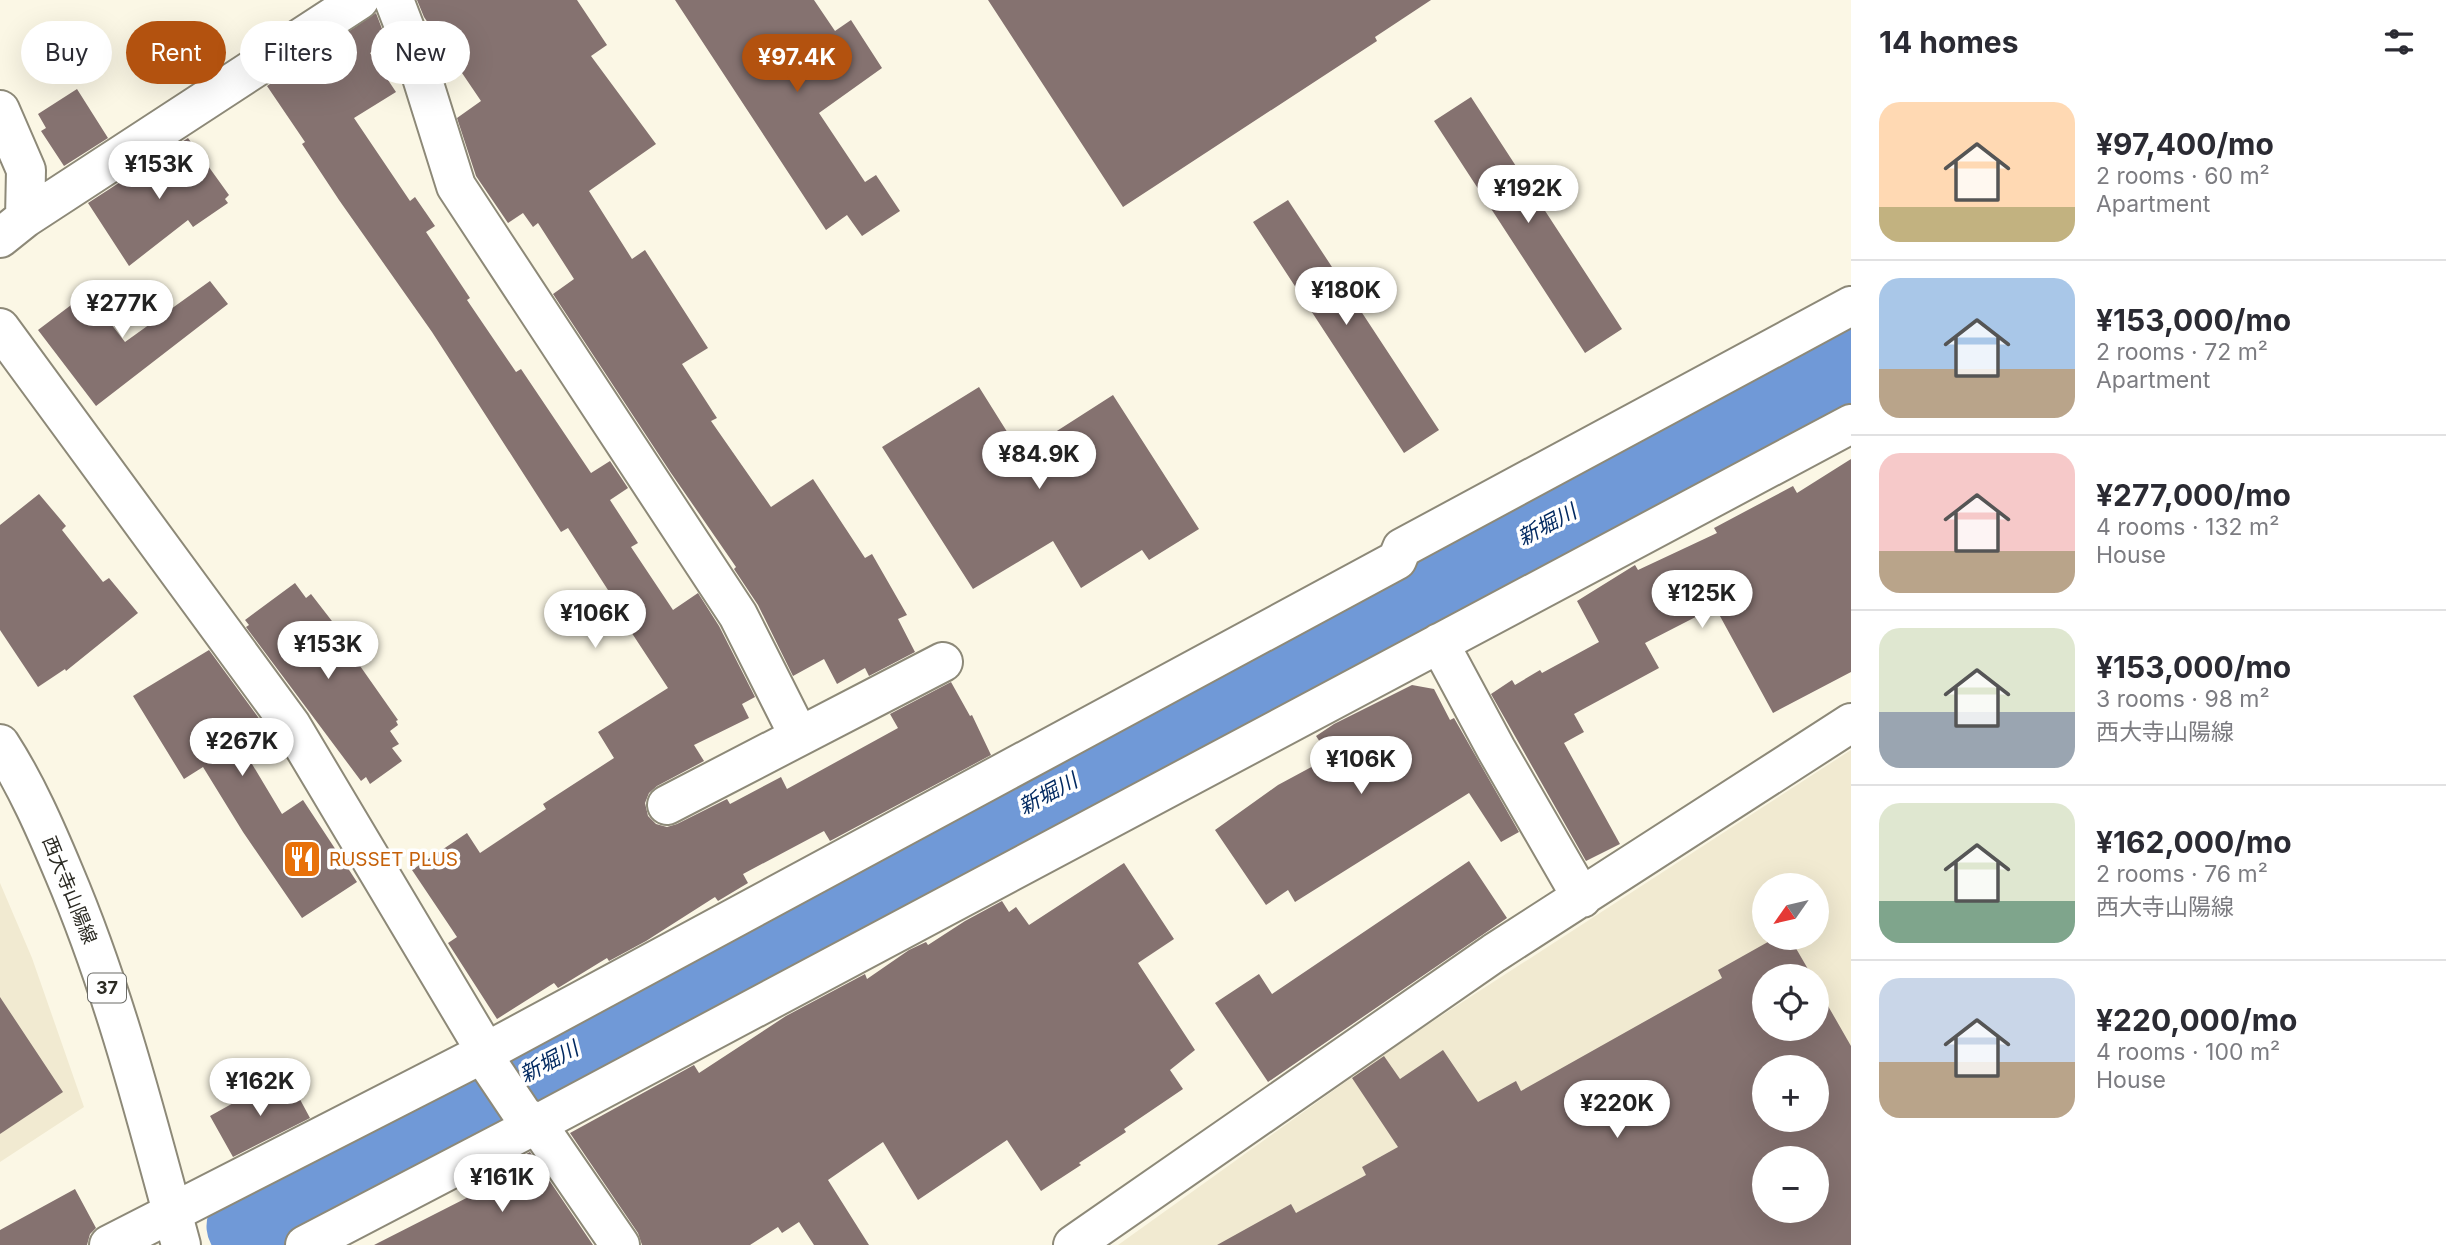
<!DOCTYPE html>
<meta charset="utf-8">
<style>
:root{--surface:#fff;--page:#f2f2f3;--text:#2b2b33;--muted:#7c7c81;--line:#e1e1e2;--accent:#b3520f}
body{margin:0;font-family:Inter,"Noto Sans JP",sans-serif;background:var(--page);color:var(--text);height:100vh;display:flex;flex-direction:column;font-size:26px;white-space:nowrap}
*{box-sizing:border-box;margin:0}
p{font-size:23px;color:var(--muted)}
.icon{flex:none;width:38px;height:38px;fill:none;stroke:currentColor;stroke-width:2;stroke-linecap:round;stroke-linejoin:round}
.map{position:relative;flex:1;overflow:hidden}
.sheet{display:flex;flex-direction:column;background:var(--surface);width:595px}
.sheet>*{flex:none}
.banner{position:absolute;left:21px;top:21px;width:665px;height:63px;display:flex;gap:14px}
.needle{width:46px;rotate:236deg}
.buttons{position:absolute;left:1752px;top:873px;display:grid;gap:14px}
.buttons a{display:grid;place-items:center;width:77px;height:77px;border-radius:50%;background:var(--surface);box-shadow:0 7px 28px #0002;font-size:35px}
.price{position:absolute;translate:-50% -60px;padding:0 16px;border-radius:24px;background:#fff;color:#222;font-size:23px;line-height:46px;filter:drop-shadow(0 2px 4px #0008)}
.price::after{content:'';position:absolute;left:50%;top:42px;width:21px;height:16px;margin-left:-10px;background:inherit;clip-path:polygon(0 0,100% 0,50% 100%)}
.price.active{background:var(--accent);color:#fff}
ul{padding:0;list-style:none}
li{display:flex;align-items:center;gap:21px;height:175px;padding:0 28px}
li+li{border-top:2px solid var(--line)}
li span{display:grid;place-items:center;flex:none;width:196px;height:140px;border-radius:21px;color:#555}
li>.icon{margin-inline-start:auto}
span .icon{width:84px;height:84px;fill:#fffc;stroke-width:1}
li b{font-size:30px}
h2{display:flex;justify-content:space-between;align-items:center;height:84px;padding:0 28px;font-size:30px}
.tag{padding:0 24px;border-radius:32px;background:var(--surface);box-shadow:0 7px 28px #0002;font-size:24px;line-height:63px}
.tag.active{background:var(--accent);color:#fff}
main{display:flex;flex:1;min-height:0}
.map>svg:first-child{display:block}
</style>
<main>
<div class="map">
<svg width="1851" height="1245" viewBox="0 0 1851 1245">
<rect width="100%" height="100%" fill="#fbf7e5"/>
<path fill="#f1ead1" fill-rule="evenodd" d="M 1851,750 L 1851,1245 L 1118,1245 L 1404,1040 ZM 1764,886 L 1816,886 L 1816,938 L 1764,938 ZM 1764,976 L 1816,976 L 1816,1029 L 1764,1029 ZM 1764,1068 L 1816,1068 L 1816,1120 L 1764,1120 ZM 1764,1158 L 1816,1158 L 1816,1211 L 1764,1211 Z
M 0,883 L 32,958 L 84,1107 L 0,1162 Z"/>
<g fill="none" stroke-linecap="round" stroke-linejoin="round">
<path stroke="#5c78a1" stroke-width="12" d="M 526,1076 L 540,1097"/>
<path stroke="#7099d7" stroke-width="77" d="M 245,1226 L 1851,361"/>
</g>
<path fill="#857270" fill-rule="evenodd" d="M 417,0 L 577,0 L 607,45 L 591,56 L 656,144 L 589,191 L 632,259 L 645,250 L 708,348 L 682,364 L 717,418 L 711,421 L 771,507 L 813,479 L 865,558 L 872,554 L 907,615 L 898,619 L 915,652 L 869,676 L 865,668 L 837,684 L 824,659 L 793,676 L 758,605 L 734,569 L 736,567 L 671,473 L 553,294 L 574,279 L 538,223 L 533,227 L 523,213 L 508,223 L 476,176 L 457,118 L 481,101 L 424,17 Z
M 675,0 L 814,0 L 835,31 L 851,20 L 882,68 L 819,113 L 865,182 L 876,175 L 900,211 L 862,236 L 847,215 L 826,230 Z
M 988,0 L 1431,0 L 1375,37 L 1377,41 L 1123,207 Z
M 376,13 L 387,42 L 370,53 L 396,92 L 354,118 L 410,201 L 415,197 L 435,226 L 426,232 L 470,298 L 467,300 L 516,372 L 521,369 L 591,473 L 610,461 L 628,488 L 610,500 L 638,543 L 631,547 L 673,610 L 698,593 L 719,626 L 755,697 L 742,704 L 749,718 L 694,745 L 704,761 L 657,786 L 649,793 L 645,803 L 648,816 L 656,824 L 667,827 L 677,824 L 727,799 L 730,804 L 781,777 L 787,789 L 898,728 L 890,714 L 951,682 L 970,716 L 972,715 L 991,755 L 830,841 L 824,831 L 743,874 L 748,883 L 718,901 L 715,897 L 646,941 L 609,961 L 607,958 L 558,988 L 554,983 L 497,1019 L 448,943 L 457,937 L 412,870 L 467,833 L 480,853 L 546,809 L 543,804 L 614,758 L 598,732 L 668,688 L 614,606 L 617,604 L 568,528 L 561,532 L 432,332 L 339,200 L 302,144 L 305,142 L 267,86 Z
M 77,89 L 108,138 L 64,166 L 41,131 L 46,128 L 38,114 Z
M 1471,97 L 1622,329 L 1585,353 L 1434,121 Z
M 188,138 L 229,195 L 225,199 L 228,203 L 193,227 L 188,220 L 129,266 L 88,203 Z
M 1288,200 L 1439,430 L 1404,453 L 1253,222 Z
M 210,281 L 228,304 L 96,406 L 38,330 L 87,293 L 125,342 Z
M 979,387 L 1021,454 L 1113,395 L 1199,529 L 1149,560 L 1142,550 L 1081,588 L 1053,541 L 973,589 L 882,447 Z
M 1851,459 L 1851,672 L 1773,713 L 1715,607 L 1645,643 L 1659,668 L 1574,714 L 1584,732 L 1564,743 L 1620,844 L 1586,861 L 1491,694 L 1512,680 L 1515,685 L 1540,670 L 1542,673 L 1599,642 L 1577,601 L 1635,565 L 1638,570 L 1717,533 L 1714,528 L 1793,486 L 1797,493 Z
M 39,494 L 66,526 L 62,530 L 103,582 L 109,578 L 138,613 L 66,671 L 65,669 L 38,687 L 0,630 L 0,525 Z
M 295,583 L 306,598 L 311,594 L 335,625 L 332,626 L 398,720 L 396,721 L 398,725 L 390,731 L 399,744 L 392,748 L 402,761 L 370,784 L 366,777 L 361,781 L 246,627 L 249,625 L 245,620 Z
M 209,650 L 266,728 L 240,744 L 282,814 L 303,800 L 357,882 L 302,918 L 243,832 L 203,767 L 184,779 L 133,696 Z
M 1412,685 L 1434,689 L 1450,720 L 1454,718 L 1519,832 L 1501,842 L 1469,793 L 1295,902 L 1288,890 L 1266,905 L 1215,830 L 1278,785 L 1330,757 L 1316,736 L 1334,724 Z
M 1469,861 L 1507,918 L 1268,1082 L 1215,1003 L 1259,974 L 1272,994 Z
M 1124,863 L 1174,939 L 1138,963 L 1195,1050 L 1170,1070 L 1183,1089 L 1124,1129 L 1126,1132 L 1079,1163 L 1081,1165 L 1041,1191 L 1007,1140 L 918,1200 L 883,1142 L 828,1180 L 869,1245 L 814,1245 L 799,1222 L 782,1233 L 778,1227 L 750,1245 L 642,1245 L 638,1233 L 570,1133 L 694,1065 L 699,1073 L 786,1016 L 865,974 L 867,979 L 909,950 L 926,942 L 928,945 L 965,921 L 1002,901 L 1009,912 L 1016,907 L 1029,925 Z
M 1775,938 L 1790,938 L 1812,976 L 1764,976 L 1764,1029 L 1816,1029 L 1816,985 L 1851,1046 L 1851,1245 L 1217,1245 L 1291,1204 L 1296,1213 L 1366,1175 L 1362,1167 L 1398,1147 L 1352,1078 L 1384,1056 L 1400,1079 L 1443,1050 L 1478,1102 L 1516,1081 L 1521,1091 L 1722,978 L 1718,970 ZM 1764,1068 L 1816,1068 L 1816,1120 L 1764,1120 ZM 1764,1158 L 1816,1158 L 1816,1211 L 1764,1211 Z
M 0,997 L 63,1092 L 0,1134 Z
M 289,1079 L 310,1118 L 233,1157 L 210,1116 L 244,1097 L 247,1102 Z
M 530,1152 L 593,1245 L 374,1245 L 492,1185 L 486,1175 Z
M 75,1189 L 96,1228 L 90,1234 L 87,1245 L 0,1245 L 0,1230 Z"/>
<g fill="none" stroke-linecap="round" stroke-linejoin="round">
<defs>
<path id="street" d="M 394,0 L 414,52 L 456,186 L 738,615 L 799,736
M 0,110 L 26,170 L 25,218
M 0,238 L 25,218 L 359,0
M 0,328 L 291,725 L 486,1052 L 488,1063 L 523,1115 L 537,1124 L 620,1245
M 1439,643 L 1496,749 L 1582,898
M 667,805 L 943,662
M 109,1245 L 486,1052 L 1397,560 L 1402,548 L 1851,306
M 305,1245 L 537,1124 L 1851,424
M 1073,1245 L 1494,953 L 1851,723"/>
<path id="primary" d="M 0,744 C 26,784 46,830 64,873 C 115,993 147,1120 181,1245"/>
</defs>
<use href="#street" stroke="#8d8978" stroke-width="42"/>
<use href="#primary" stroke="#8d8978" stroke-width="42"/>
<use href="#street" stroke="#fff" stroke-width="38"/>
<use href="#primary" stroke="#fff" stroke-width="38"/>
</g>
<defs>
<symbol id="restaurant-square" viewBox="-11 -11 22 22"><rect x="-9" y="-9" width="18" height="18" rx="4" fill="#e8710a" stroke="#fff"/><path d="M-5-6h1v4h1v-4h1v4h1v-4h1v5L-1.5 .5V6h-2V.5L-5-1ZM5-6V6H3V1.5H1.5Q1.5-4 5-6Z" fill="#fff"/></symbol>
</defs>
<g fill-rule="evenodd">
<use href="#restaurant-square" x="280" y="837" width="44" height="44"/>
</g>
<g text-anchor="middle" stroke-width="7" stroke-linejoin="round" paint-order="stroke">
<rect fill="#fff" stroke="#6b6b66" stroke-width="2" x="88" y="973.5" width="38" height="29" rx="5"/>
<g font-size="18" font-weight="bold" fill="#2c2b24">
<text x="107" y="994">37</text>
</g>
<g font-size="19" fill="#c56008" stroke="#fff" text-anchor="start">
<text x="329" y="866">RUSSET PLUS</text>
</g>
<g font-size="19" fill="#2c2b24" stroke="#fff">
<text transform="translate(70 890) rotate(68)" y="7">西大寺山陽線</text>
</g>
<g font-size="21" font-style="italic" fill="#032a61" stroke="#fff">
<text transform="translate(1547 525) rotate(-28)" y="7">新堀川</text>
<text transform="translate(1048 794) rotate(-28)" y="7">新堀川</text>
<text transform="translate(549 1062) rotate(-28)" y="7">新堀川</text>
</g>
</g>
</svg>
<div class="buttons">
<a><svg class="needle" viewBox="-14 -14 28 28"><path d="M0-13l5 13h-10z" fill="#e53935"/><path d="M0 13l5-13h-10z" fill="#7c7c81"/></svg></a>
<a><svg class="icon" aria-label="locate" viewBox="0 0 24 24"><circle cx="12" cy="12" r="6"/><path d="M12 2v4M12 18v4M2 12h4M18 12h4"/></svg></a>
<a>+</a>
<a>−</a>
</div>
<b class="price active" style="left:797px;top:94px">¥97.4K</b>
<b class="price" style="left:159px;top:201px">¥153K</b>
<b class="price" style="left:1528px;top:225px">¥192K</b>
<b class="price" style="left:1346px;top:327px">¥180K</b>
<b class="price" style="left:122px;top:340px">¥277K</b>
<b class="price" style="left:1039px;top:491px">¥84.9K</b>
<b class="price" style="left:1702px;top:630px">¥125K</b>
<b class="price" style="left:595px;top:650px">¥106K</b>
<b class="price" style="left:328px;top:681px">¥153K</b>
<b class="price" style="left:242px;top:778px">¥267K</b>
<b class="price" style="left:1361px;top:796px">¥106K</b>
<b class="price" style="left:260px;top:1118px">¥162K</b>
<b class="price" style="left:1617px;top:1140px">¥220K</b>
<b class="price" style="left:502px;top:1214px">¥161K</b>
<div class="banner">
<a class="tag">Buy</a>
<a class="tag active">Rent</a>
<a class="tag">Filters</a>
<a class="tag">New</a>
</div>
</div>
<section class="sheet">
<h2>14 homes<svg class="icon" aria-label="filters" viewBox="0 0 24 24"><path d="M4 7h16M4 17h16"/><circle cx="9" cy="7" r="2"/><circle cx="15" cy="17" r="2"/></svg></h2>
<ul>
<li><span style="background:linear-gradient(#ffd9b3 75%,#c2b280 0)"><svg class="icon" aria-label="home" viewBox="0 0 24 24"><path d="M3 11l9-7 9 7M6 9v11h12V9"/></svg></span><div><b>¥97,400/mo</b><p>2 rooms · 60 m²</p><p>Apartment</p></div></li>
<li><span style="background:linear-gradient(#a9c7e8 65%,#b9a48a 0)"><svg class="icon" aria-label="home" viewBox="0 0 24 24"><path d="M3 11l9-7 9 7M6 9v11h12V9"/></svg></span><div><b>¥153,000/mo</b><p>2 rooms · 72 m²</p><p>Apartment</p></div></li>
<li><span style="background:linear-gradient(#f6c9c9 70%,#b9a48a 0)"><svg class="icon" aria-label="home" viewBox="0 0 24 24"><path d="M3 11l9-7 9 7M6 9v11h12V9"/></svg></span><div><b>¥277,000/mo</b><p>4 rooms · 132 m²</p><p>House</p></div></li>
<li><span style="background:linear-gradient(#dfe7d0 60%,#9aa5b1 0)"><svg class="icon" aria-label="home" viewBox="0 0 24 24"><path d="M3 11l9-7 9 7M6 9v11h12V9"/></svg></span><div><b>¥153,000/mo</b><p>3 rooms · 98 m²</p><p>西大寺山陽線</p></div></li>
<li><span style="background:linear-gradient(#dfe7d0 70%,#7fa58c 0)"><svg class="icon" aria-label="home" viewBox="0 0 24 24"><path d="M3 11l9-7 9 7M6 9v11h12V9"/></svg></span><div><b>¥162,000/mo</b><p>2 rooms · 76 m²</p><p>西大寺山陽線</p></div></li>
<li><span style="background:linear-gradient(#c9d6e8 60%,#b9a48a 0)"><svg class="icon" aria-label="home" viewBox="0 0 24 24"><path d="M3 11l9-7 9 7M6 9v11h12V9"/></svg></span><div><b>¥220,000/mo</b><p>4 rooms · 100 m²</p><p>House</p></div></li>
</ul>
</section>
</main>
